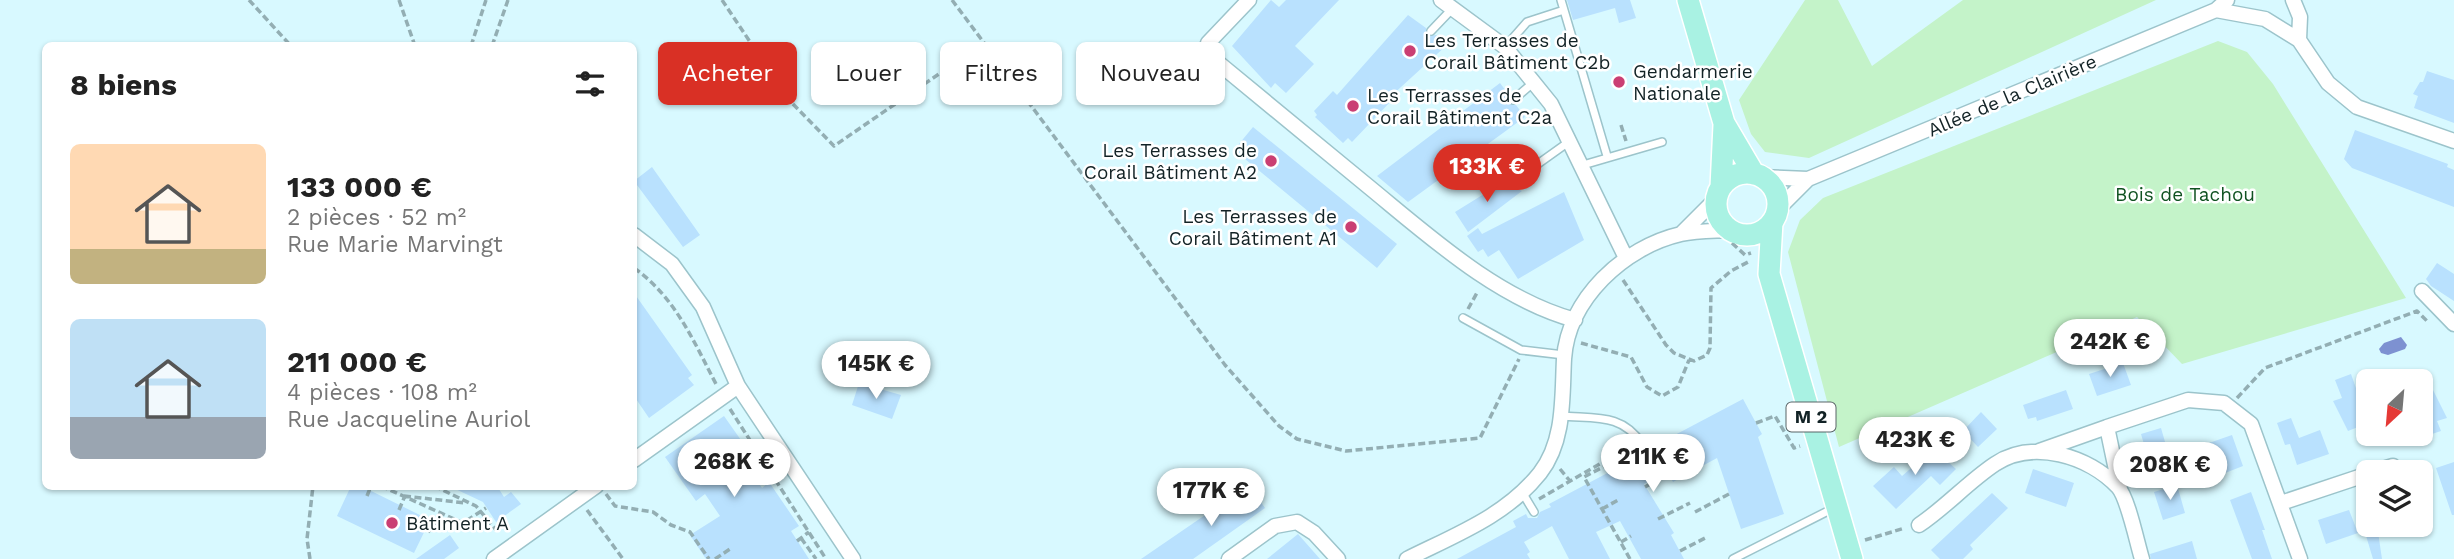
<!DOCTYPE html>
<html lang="fr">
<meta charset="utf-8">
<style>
:root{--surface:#fff;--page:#f2f2f2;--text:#222;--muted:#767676;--accent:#d93025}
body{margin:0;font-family:"Work Sans",sans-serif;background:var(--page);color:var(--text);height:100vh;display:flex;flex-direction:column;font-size:26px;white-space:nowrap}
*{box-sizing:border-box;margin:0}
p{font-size:23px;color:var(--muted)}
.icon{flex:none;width:38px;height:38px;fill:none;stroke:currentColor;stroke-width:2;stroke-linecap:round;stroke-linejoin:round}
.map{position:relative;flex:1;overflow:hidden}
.side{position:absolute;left:42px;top:42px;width:595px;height:448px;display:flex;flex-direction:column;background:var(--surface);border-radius:10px;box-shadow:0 2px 5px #0004}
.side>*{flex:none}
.guide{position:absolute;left:658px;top:42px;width:665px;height:63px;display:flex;gap:14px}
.needle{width:46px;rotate:206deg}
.tools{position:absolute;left:2356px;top:369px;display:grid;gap:14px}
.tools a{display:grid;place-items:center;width:77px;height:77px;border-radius:10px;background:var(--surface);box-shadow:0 2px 5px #0004;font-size:35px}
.price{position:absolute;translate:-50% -60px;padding:0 16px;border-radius:24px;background:#fff;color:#222;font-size:23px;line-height:46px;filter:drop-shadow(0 2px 4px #0008)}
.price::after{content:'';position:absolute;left:50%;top:42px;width:21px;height:16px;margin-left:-10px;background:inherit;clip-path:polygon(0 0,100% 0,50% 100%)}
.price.current{background:var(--accent);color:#fff}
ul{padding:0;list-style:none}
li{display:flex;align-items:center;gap:21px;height:175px;padding:0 28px}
li span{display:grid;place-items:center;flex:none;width:196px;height:140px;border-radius:10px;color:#555}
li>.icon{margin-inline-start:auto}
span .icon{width:84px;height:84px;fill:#fffc;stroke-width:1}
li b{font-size:30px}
h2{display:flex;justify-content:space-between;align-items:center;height:84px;padding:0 28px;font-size:30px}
.tag{padding:0 24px;border-radius:10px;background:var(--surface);box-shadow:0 2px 5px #0004;font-size:24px;line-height:63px}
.tag.current{background:var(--accent);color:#fff}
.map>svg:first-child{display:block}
</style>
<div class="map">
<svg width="2454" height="559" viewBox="0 0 2454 559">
<rect width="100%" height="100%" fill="#d8f9ff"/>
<path fill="#c4f3c9" d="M 1805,0 L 1838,0 L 1872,66 L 1963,0 L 2156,0 L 1809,158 L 1765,152 L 1751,134 L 1739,100 Z
M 2218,41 L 2247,52 L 2273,84 L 2406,298 L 2182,364 L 2137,317 L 1839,447 L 1788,252 L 1800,220 L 1823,198 Z"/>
<path fill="#7d91d1" d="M 2401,337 L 2407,345 L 2405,349 L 2388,355 L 2381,353 L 2379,349 L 2384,343 Z"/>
<path fill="#b9e1fe" d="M 1271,0 L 1279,7 L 1286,0 L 1339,0 L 1295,46 L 1314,64 L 1286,93 L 1275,83 L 1271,88 L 1232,46 Z
M 1567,0 L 1630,0 L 1636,18 L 1619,23 L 1615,8 L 1573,20 Z
M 1408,15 L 1426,28 L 1427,36 L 1436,35 L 1448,44 L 1389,98 L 1392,100 L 1352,142 L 1348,138 L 1343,143 L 1315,117 L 1317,115 L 1314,111 L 1333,91 L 1337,95 Z
M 2427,71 L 2454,80 L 2454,123 L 2414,108 L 2418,96 L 2413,94 L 2420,82 L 2423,82 Z
M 1500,83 L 1509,95 L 1508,103 L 1516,105 L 1525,117 L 1408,202 L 1377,176 Z
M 1253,127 L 1397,244 L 1377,268 L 1234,150 Z
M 2355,130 L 2448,164 L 2447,167 L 2454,170 L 2454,207 L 2352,168 L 2344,159 Z
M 652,167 L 700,235 L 683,247 L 634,181 Z
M 1513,176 L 1513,187 L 1522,191 L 1468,232 L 1455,212 Z
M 1564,192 L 1584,240 L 1518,279 L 1499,250 L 1488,257 L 1483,249 L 1478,252 L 1467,236 L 1478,228 L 1482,234 Z
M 2437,263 L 2454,274 L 2454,301 L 2431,286 L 2426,279 Z
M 634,293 L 692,375 L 688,378 L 694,385 L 649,418 L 634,396 Z
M 2123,363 L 2131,385 L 2097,396 L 2089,374 Z
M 2351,374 L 2364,411 L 2368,409 L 2368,423 L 2348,431 L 2333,401 L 2342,398 L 2335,380 Z
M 859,383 L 901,395 L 892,419 L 852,405 Z
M 2432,388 L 2447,418 L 2437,421 L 2441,431 L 2423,437 L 2420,392 Z
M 2066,390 L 2073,409 L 2037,421 L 2036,417 L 2028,419 L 2023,405 Z
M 1743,399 L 1762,434 L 1758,437 L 1784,514 L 1741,529 L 1717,458 L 1673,482 L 1667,471 L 1644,484 L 1674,533 L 1671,535 L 1684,559 L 1641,559 L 1620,521 L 1596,532 L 1610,559 L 1569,559 L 1552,526 L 1524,542 L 1530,552 L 1527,554 L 1530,559 L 1457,559 L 1516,527 L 1513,521 L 1526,514 L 1528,518 L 1537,518 L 1540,512 L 1551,507 L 1549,504 L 1632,460 L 1637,469 L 1659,456 L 1654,446 Z
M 1981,412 L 1997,429 L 1978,447 L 1963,431 Z
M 724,416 L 755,460 L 746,465 L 762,488 L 769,482 L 799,526 L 791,531 L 809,559 L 706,559 L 690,535 L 720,516 L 705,494 L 696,501 L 665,457 Z
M 2291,418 L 2299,438 L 2320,430 L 2329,454 L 2297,465 L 2290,444 L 2285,445 L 2277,423 Z
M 2161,428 L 2170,459 L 2150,465 L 2141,434 Z
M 2232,435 L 2243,466 L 2220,475 L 2209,443 Z
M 1938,445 L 1950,457 L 1947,461 L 1956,469 L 1940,485 L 1931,476 L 1896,509 L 1873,486 L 1894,467 L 1902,476 Z
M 2454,462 L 2454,515 L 2452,515 L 2436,468 Z
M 2033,469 L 2074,483 L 2066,507 L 2025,493 Z
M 1249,485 L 1265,508 L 1193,559 L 1141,559 Z
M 2177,485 L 2185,513 L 2163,520 L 2154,492 Z
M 351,486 L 361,486 L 430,520 L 414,553 L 337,516 Z
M 449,486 L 497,486 L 504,497 L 511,492 L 521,504 L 496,522 L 483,502 Z
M 2251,492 L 2265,530 L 2262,530 L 2272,559 L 2252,559 L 2230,500 Z
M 1992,493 L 2008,508 L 1970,545 L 1973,549 L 1963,559 L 1940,559 L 1931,550 Z
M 2349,510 L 2358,533 L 2326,544 L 2318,520 Z
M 2377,525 L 2382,559 L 2373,559 L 2364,529 Z
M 1298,534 L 1320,559 L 1267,559 Z
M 450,535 L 459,548 L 444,559 L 416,559 Z
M 2192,541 L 2197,559 L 2151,559 L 2150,554 Z"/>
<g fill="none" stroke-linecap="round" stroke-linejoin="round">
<defs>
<path id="service" d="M 1561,0 L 1607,156
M 1431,31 L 1452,9
M 1505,47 L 1527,22 L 1564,10
M 1513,100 L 1534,82
M 1583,165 L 1662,142
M 1518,184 L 1528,171 L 1570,141
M 1463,318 L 1521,350 L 1564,355
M 1561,416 C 1595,419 1622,413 1642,444
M 1522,492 L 1534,512
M 1733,559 L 1834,508"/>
<path id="minor" d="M 1249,0 L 1208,43 L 1207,50 L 1216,61 C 1267,103 1318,145 1369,187 C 1430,237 1498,299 1575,320
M 1441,0 L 1505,47 L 1551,104 L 1626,258
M 2293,0 L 2300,17 L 2299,40
M 2216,10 L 2265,19 L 2299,40 L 2328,83 L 2357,107 L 2454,141
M 1762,177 L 1808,179
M 1778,209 L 1808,179 L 2216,10 L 2227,0
M 1681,234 L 1716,199
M 634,235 L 672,264 L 703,307 L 738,386 L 853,559
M 2422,291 L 2454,324
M 2039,451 L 2107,427
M 634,460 L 738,386
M 2373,472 L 2393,466
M 2120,489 L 2107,427 L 2188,400 L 2224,403 L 2251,424 L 2300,559
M 2281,503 L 2368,474
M 1919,525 C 1946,507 1968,482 1995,464 C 2033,439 2089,456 2118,487 C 2128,498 2137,543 2142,559
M 494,559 L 596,486
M 1229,559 L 1275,526 L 1297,522 L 1314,533 L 1338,559
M 1407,559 C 1455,535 1506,516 1540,473 C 1565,441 1562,397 1564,359 C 1568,299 1624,247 1681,234 C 1696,231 1713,231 1729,230"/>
<path id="primary" d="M 1688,0 L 1724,123 L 1754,174
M1716 204a31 31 0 1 1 62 0a31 31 0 1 1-62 0Z
M 1721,187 L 1724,125
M 1772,222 L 1769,274 L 1852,559"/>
</defs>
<use href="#service" stroke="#9cc4cb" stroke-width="10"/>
<use href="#minor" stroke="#9cc4cb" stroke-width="17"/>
<use href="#primary" stroke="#fff" stroke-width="24"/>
<path stroke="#93aeb3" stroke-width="3.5" stroke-dasharray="7 3.5" stroke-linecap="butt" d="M 249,0 L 291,46
M 399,0 L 415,46
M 722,0 L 789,100 L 834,146 L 968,54 L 992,52
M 952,0 L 1225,365 L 1279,426 L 1297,439 L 1346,451 L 1480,438 L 1519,359
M 471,46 L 486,0
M 492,46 L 508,0
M 1621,125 L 1626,141
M 1732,243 L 1745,255 L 1751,253
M 634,268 C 675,297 693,340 716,384
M 1623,280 L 1666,345 L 1674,353 L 1694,361 L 1707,355 L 1710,348 L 1711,288 L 1731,271 L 1750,261
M 1468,309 L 1478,291
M 1581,343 L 1631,357 L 1647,387 L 1662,396 L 1678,387 L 1689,360
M 2237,398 L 2265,368 L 2417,311 L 2427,321
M 730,409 L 826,559
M 1756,423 L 1775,416 L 1794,448 L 1800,446
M 1560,469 L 1570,481
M 381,486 L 463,523 L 486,508
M 434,486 L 476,506 L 496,530
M 1645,487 L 1662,477
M 606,494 L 615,506 L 653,512 L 671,525 L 690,532 L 709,559
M 367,496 L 371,486
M 404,496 L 466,503
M 1539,499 L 1629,447
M 1602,509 L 1620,499
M 399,510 L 404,498
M 587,510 L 623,559
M 1695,512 L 1729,494
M 1658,519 L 1690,503
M 428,532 L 442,516
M 801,538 L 816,559
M 1865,540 L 1905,528
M 797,541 L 809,532
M 1621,542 L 1631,536
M 1680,551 L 1707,537
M 310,559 L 307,539 L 313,486
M 715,559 L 730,549
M 1630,559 L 1584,477 L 1635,450"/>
<use href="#service" stroke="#fff" stroke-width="7"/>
<use href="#minor" stroke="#fff" stroke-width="14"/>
<use href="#primary" stroke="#a9f2e3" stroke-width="21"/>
</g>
<g fill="#ca3f73" stroke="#fff" stroke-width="2.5">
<circle cx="1410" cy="51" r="7"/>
<circle cx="1619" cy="82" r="7"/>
<circle cx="1353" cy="106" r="7"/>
<circle cx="1271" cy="161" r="7"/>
<circle cx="1351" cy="227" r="7"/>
<circle cx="392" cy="523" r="7"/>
</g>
<g text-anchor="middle" stroke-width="5" stroke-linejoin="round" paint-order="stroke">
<rect fill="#fff" stroke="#596466" stroke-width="2" x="1786.5" y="402.5" width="49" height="29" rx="5"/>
<g font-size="18" font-weight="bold" fill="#122225">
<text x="1811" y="423">M 2</text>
</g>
<g font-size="19" fill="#122225" stroke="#fff" text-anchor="start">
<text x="1424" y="47">Les Terrasses de<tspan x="1424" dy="22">Corail Bâtiment C2b</tspan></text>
<text x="1633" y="78">Gendarmerie<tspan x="1633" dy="22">Nationale</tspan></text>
<text x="1367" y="102">Les Terrasses de<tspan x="1367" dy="22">Corail Bâtiment C2a</tspan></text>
<text x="1257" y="157" text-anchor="end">Les Terrasses de<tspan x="1257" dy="22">Corail Bâtiment A2</tspan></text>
<text x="1337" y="223" text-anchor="end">Les Terrasses de<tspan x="1337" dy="22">Corail Bâtiment A1</tspan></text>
<text x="406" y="530">Bâtiment A</text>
</g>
<g font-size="19" fill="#122225" stroke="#fff">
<text transform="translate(2012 95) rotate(-23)" y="7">Allée de la Clairière</text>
</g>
<g font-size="19" fill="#105221" stroke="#fff">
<text x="2185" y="201">Bois de Tachou</text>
</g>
</g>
</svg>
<div class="tools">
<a><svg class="needle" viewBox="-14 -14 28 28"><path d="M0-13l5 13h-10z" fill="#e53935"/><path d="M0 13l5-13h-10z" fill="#767676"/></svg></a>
<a><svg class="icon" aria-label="layers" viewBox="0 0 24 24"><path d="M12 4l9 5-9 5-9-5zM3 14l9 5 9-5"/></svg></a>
</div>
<b class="price current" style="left:1487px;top:204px">133K €</b>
<b class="price" style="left:2110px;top:379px">242K €</b>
<b class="price" style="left:876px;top:401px">145K €</b>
<b class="price" style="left:1915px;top:477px">423K €</b>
<b class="price" style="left:1653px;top:494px">211K €</b>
<b class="price" style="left:734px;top:499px">268K €</b>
<b class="price" style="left:2170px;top:502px">208K €</b>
<b class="price" style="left:1211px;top:528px">177K €</b>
<div class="guide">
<a class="tag current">Acheter</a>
<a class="tag">Louer</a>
<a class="tag">Filtres</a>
<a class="tag">Nouveau</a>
</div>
<section class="side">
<h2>8 biens<svg class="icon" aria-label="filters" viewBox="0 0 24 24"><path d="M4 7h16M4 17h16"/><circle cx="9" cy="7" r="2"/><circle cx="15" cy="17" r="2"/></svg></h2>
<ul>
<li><span style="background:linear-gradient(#ffd9b3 75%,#c2b280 0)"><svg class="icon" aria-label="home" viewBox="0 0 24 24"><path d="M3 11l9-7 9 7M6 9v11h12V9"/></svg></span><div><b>133 000 €</b><p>2 pièces · 52 m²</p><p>Rue Marie Marvingt</p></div></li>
<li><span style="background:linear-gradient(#bfe0f5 70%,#9aa5b1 0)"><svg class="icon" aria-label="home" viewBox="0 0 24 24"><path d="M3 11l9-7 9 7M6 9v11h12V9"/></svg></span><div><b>211 000 €</b><p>4 pièces · 108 m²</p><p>Rue Jacqueline Auriol</p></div></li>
</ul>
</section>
</div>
